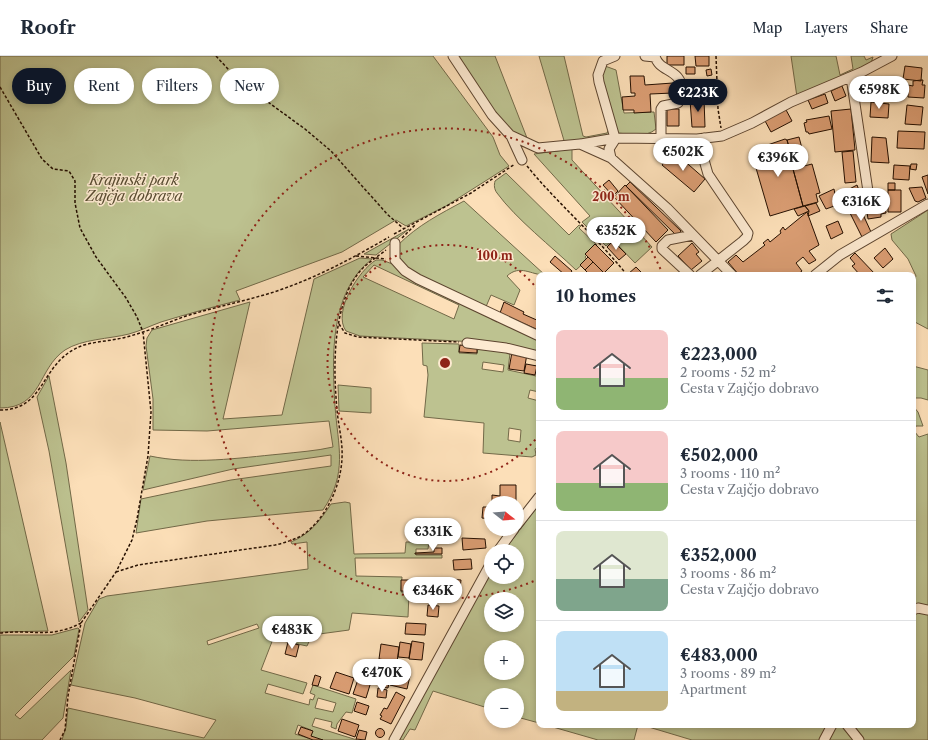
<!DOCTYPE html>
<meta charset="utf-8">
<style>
:root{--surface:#fff;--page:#f2f2f3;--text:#1f2937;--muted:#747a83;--line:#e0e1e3;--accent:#111827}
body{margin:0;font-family:"Libre Caslon Text",serif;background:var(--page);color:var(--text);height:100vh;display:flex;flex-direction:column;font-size:15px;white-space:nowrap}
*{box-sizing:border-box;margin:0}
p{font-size:13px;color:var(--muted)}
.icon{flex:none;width:22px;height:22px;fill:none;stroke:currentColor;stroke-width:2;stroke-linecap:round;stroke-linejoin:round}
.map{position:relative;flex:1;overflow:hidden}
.side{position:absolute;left:536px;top:216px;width:380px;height:456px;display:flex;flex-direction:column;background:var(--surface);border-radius:8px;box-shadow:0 2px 6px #0003}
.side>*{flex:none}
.hud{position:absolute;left:12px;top:12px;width:380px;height:36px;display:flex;gap:8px}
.needle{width:26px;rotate:107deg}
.tools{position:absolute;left:484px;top:440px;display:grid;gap:8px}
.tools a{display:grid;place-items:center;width:40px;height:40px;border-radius:50%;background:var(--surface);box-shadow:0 2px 6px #0003;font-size:20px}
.price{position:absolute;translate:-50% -34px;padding:0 9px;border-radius:14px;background:#fff;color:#222;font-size:13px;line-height:26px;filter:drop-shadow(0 1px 2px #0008)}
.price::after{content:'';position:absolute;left:50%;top:24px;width:12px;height:9px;margin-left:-6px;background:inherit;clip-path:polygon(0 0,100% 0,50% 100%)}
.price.selected{background:var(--accent);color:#fff}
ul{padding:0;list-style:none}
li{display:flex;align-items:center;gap:12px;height:100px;padding:0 20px}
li+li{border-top:1px solid var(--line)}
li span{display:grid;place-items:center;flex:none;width:112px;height:80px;border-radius:8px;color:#555}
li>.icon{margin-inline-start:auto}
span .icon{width:48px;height:48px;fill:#fffc;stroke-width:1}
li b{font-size:17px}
h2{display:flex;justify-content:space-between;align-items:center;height:48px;padding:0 20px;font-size:17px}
.chip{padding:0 14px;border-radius:18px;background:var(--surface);box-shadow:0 2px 6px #0003;font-size:14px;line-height:36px}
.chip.selected{background:var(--accent);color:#fff}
header{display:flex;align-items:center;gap:24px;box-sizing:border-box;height:56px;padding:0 20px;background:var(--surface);border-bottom:1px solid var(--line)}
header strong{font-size:19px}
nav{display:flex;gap:22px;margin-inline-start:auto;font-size:14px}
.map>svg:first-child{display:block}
</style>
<header>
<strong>Roofr</strong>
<nav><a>Map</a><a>Layers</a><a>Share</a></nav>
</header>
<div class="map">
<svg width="928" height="684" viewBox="0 0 928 684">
<rect width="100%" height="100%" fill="#fcdfb8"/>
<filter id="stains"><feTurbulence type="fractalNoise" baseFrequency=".005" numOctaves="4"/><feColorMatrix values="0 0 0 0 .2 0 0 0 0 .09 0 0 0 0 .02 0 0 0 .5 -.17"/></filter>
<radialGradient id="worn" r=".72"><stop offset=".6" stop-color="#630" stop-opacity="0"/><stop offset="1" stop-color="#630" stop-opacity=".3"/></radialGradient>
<path fill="#bdc290" stroke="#726948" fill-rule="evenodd" d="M 0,0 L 433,0 L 493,81 L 500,99 L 509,110 L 446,150 L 406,170 L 396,164 L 342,196 L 236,235 L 240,244 C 213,251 187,258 161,266 C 150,270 140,275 129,278 C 109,283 82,283 65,294 C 37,313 43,352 0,352 Z
M 457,0 L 495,0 L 527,82 L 525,85 L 502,67 Z
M 539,0 L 564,0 L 583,80 L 586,81 L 607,77 L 608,75 L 610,79 L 565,88 Z
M 791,0 L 836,0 L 840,19 L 853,13 L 851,0 L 864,0 L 866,4 L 873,1 L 870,10 L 797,41 Z
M 605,10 L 616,14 L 624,57 L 654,56 L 656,73 C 646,82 630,78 618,77 L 601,20 Z
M 572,93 L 572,104 L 652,191 L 635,207 L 613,184 L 606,190 L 582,166 L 590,160 L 534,98 Z
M 506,117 L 569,179 L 579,169 L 581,170 L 579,172 L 597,189 L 585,201 L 587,204 L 576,214 C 552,191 516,163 497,137 C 494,133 494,129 495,125 Z
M 464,145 L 545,219 C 531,219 520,208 507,220 L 520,234 L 514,249 L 491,239 L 485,253 L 419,221 L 399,207 L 398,189 C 418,169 440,158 464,145 Z
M 928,154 L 928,273 L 913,265 L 913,227 L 916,220 L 908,203 L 892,184 L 891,178 Z
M 409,173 L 376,199 L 364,198 Z
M 360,202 L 372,203 C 329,236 332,302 335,350 C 338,391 348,417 323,454 L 207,465 L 136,477 L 141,443 L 231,424 L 331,410 L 331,399 L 233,413 L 143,434 L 150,400 C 192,409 238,402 281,398 C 298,396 316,395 333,391 L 329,365 L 207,375 L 153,374 L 153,343 L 146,290 L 147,282 L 152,274 L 250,246 L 223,363 L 282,359 L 314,223 Z
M 376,204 L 382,204 L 395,209 L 491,260 L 491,263 L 497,266 L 498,263 C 511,274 525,276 539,285 L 539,298 L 477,286 L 360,280 L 346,275 C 332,256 359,214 376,204 ZM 374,209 L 459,249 L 454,263 L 363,221 Z
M 422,287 L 459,288 L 459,297 L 477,298 L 478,290 L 510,297 L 508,314 L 536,320 L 539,307 L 539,336 L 530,334 L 528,342 L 539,345 L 539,390 L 535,393 L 536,399 L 532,401 L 483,397 L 484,367 L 424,361 L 428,319 L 427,310 L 423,309 ZM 483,306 L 504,309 L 503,316 L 482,313 ZM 509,372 L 521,374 L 520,386 L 508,384 Z
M 913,310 L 928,314 L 928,344 L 921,342 L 913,342 Z
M 49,320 L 66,407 L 88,554 L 79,566 L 49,395 L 37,341 Z
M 338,329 L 371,332 L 371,357 L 339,355 Z
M 913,350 L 918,356 L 923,370 L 916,370 L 914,375 L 919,381 L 928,378 L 928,554 L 913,551 Z
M 0,366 L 48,575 L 0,576 Z
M 345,446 L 350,447 L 354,498 L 405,497 L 406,486 L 429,486 L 428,493 L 416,493 L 416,499 L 442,499 L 442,502 L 355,502 L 356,520 L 402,521 L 401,536 L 409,537 L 408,561 L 352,557 L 349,574 L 312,579 L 307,590 L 273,583 L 261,614 L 307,627 L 303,638 L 268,628 L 265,637 L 309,649 L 310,643 L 313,644 L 315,639 L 310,637 L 313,629 L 356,643 L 352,657 L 346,656 L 337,668 L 336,673 L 331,671 L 332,666 L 315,662 L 312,670 L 357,684 L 62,684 L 66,671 L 68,652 L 204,682 L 216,664 L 135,642 L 71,629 L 85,567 L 99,543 L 107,540 L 308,513 L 307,486 L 292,488 L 291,486 C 310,478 320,465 331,448 ZM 257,568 L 259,572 L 208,589 L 207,585 ZM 318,642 L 336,647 L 333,656 L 315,652 ZM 298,669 L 311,674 L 308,682 L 295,678 Z
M 539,448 L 539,667 L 517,661 L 517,639 L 491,639 L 491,653 L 433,635 L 415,674 L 410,673 L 403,684 L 399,684 L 491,516 L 491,521 L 517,521 L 517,495 L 504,495 ZM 491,543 L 517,543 L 517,569 L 491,569 ZM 491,591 L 517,591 L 517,617 L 491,617 Z
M 913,556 L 928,558 L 928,684 L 862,684 L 851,669 L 913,669 Z
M 78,572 L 79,573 L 74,600 L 15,659 L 20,663 L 71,614 L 63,662 L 42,684 L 0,684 L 0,579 L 52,579 Z
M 546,669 L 638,669 L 634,684 L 598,684 Z
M 642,669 L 829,669 L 822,684 L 692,684 Z
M 833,669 L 844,669 L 856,684 L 826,684 Z"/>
<path fill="#da9d73" stroke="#261001" d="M 667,0 L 684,0 L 684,9 L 667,9 Z
M 695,0 L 709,0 L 709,10 L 696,10 Z
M 905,10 L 922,12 L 921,25 L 903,23 Z
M 686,11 L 695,11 L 695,18 L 686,18 Z
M 711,13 L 712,19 L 707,20 L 706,14 Z
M 630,20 L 644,20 L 645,29 L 673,27 L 673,37 L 650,38 L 651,56 L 634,57 L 634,54 L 623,54 L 622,41 L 635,40 L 635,37 L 631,37 Z
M 873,21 L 890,22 L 889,35 L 872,34 Z
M 921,24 L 923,24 L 922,29 L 925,29 L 924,42 L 908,41 L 908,29 L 913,30 L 913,25 Z
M 698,25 L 699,43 L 690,44 L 689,26 Z
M 842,30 L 846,40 L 835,45 L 831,35 Z
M 894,31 L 902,32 L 901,37 L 894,36 Z
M 825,38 L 828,47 L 812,53 L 808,44 Z
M 704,43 L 705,71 L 692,71 L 690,44 Z
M 871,46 L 889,48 L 888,62 L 870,61 Z
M 907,49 L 923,51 L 921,69 L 905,68 Z
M 785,52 L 792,65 L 771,76 L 764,63 Z
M 667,53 L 679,53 L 679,70 L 667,70 Z
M 851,53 L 855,94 L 835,96 L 831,55 Z
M 829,60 L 832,73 L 809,78 L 808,76 L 806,76 L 804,67 L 807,66 L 806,64 Z
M 898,75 L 925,76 L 924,93 L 897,92 Z
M 799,81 L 804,100 L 802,101 L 804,110 L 812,108 L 820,137 L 816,138 L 818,146 L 803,150 L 790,102 L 792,102 L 787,84 Z
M 872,81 L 886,82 L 889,107 L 871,106 Z
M 785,83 L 787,84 L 792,102 L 790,102 L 803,150 L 770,160 L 756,112 L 758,111 L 753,94 Z
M 673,95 L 705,123 L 694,136 L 662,109 Z
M 853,95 L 856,126 L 845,127 L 842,96 Z
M 911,108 L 917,108 L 916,114 L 910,113 Z
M 894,109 L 910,110 L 909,124 L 893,123 Z
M 928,119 L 928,138 L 922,121 Z
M 609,124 L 618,135 L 613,140 L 603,129 Z
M 630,126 L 681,175 L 677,180 L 626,130 Z
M 888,127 L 895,127 L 895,134 L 888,134 Z
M 625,129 L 668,174 L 656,186 L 614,141 Z
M 857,129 L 860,137 L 853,140 L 856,146 L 845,152 L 838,139 Z
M 922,131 L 926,142 L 918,146 L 915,145 L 909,132 Z
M 834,133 L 837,149 L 826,153 L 819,140 Z
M 888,134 L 901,134 L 901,156 L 888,156 Z
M 883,137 L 886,157 L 881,158 L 881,161 L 868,163 L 866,149 L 872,148 L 871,139 Z
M 816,147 L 820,155 L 808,160 L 809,155 L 805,150 Z
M 805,150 L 809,155 L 798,160 L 794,153 Z
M 860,152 L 871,176 L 862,181 L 850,157 Z
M 807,156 L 819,189 L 809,195 L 816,204 L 809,208 L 803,201 L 796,207 L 802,215 L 797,219 L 789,219 L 786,216 L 783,219 L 739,219 L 728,206 L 736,199 L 743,206 L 765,189 L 763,187 L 768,183 L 770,186 L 781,177 L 780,175 L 783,171 L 785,174 Z
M 838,165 L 843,177 L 831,183 L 826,170 Z
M 613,185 L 626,198 L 619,204 L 607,191 Z
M 692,187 L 699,196 L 696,198 L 702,205 L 691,214 L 678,200 Z
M 595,188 L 614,207 L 604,217 L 585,198 Z
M 885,192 L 893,203 L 883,212 L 874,202 Z
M 855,197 L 875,218 L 873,219 L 860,219 L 852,210 L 855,208 L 850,202 Z
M 555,200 L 572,215 L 569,219 L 565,219 L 550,206 Z
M 588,201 L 593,206 L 585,214 L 580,209 Z
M 593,206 L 603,216 L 600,219 L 590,219 L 585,214 Z
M 636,211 L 644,219 L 628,219 L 628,218 Z
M 504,246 L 524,256 L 523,258 L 539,265 L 536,273 L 500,257 Z
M 460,289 L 477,291 L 477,297 L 459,296 Z
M 512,296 L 527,298 L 524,315 L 509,313 Z
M 526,308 L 537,310 L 535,319 L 524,317 Z
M 500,429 L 516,429 L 516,447 L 492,445 L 492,439 L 500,440 Z
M 483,451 L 491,451 L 491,463 L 482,462 Z
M 462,482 L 485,483 L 486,492 L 463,494 Z
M 434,492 L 442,492 L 442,498 L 415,498 L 415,497 L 434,496 Z
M 471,503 L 472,513 L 454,514 L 453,504 Z
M 450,523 L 461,524 L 460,533 L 450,533 Z
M 401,524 L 419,524 L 419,536 L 401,535 Z
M 443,526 L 445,538 L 429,540 L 428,528 Z
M 428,549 L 439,550 L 438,561 L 427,560 Z
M 406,567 L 426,568 L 425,579 L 405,578 Z
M 412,585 L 424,587 L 422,604 L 409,603 Z
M 288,586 L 299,589 L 296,601 L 285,598 Z
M 400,586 L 411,588 L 409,602 L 398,601 Z
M 381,588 L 399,591 L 397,606 L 379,603 Z
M 362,612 L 374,616 L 366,642 L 353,638 Z
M 389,614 L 410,620 L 407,633 L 390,629 L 391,626 L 387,625 Z
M 336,616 L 354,622 L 349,638 L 330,632 Z
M 315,619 L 321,621 L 318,630 L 312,629 Z
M 382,625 L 389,627 L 388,632 L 381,631 Z
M 378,632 L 387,634 L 386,642 L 377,641 Z
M 396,636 L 405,641 L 391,668 L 380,663 L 382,660 L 380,659 L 384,652 L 387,653 Z
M 357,646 L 369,650 L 366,659 L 354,655 Z
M 342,663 L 359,669 L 355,681 L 338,675 Z
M 301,671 L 313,675 L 311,680 L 323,684 L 313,684 L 298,678 Z
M375.5 677a4.5 4.5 0 1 1 9 0a4.5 4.5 0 1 1-9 0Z
M 359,674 L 367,676 L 365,684 L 356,683 Z"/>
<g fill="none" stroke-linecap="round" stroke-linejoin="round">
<defs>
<path id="minor" d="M 453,0 L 492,59 L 510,79 L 538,92 L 580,88 L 611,102 L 667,152 L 732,219
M 645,0 L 655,1
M 655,0 C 659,17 682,12 682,35 C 682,40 681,43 678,47 L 663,50 L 661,53 L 661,83
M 851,21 L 869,142
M 511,80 L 522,104
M 615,82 L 599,26 L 598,19 L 603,5 L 615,0
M 581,88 L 616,82 L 697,83 L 722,80 L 752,67 L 791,46 L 862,16 L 892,0
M 611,102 L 609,93 L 616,82
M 395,187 L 395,204 L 405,215 L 418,223 L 539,280
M 690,219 L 662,193 L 662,190 L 668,184 L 693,179
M 700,219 L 743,185 L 747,181 L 748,177 L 708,118 L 704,104 L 704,82
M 815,219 L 840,199 L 928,148
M 467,287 L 506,292 L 539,300
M 517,469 L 539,441
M 498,495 L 514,473
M 913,554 L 918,552 L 928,554
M 847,669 L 859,684
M 394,684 L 491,507
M 824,684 L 832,669"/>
</defs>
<use href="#minor" stroke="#5c442f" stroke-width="11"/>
<path stroke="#261001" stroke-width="1.5" stroke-dasharray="3 2" stroke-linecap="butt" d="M 216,0 L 239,25 L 305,73 L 331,95 L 387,158 L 404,173
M 716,0 L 718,53 L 721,72
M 0,31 L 42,103 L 53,113 L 69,115 L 75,125 L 75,147 L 80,172 L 96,201 L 126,242 L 137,261 L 143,276 L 151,356 L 148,400 L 137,463 L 132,484 L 116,516 L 81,567 L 68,640 L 65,674 L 60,684
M 527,110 C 558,148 596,180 627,219
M 394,178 L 471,137 L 515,108
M 402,182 L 416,168
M 356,200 L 386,203
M 339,268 L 345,277 L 358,281 L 459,286
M 0,354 C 48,354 39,304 84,289 C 98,285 112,285 126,281 C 147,276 166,267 186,260 C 215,251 245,245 274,236 C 316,222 351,203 389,181
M 116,516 L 138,509 L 275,489 C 284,487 293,484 301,480 C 325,465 341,430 342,402 C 343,385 338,369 337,353 C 333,312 332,245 362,213 C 369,206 378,200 386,194
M 0,577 C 31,573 51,583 81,567"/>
<use href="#minor" stroke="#fdead1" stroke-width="9"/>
</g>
<g fill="none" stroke="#8f2418" stroke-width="2" stroke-dasharray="2 4">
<path d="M539 379A118 118 0 1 1 539 235"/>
<path d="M539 523A235 235 0 1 1 663 219"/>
</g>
<g text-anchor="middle" stroke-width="3" stroke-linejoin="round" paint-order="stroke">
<g font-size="14" font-style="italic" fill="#5b4e33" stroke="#fdead1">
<text x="134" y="129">Krajinski park<tspan x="134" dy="16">Zajčja dobrava</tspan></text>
</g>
</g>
<circle cx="445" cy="307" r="6" fill="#8f2418" stroke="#fdead1" stroke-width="2"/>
<g font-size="12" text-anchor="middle" font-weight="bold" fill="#8f2418" stroke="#fdead1" stroke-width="3" stroke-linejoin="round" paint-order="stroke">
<text x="611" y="145">200 m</text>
<text x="495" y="204">100 m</text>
</g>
<rect width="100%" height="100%" filter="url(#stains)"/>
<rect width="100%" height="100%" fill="url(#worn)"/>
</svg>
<div class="tools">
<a><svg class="needle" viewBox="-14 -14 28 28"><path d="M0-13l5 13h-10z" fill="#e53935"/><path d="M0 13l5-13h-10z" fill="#747a83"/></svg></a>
<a><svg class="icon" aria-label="locate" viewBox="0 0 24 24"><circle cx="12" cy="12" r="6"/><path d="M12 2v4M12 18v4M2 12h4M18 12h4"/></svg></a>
<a><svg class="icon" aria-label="layers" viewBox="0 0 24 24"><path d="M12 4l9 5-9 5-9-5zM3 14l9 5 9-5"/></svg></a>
<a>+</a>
<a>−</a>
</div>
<b class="price" style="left:879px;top:54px">€598K</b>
<b class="price selected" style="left:698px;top:57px">€223K</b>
<b class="price" style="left:683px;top:116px">€502K</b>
<b class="price" style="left:778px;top:122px">€396K</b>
<b class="price" style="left:861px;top:166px">€316K</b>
<b class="price" style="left:616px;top:195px">€352K</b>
<b class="price" style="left:433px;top:496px">€331K</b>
<b class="price" style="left:433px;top:555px">€346K</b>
<b class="price" style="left:292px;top:594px">€483K</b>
<b class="price" style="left:382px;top:637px">€470K</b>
<div class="hud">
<a class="chip selected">Buy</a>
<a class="chip">Rent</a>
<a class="chip">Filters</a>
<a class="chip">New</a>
</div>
<section class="side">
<h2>10 homes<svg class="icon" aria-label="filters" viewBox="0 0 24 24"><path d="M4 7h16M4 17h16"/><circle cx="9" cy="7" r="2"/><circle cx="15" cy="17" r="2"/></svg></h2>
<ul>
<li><span style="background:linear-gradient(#f6c9c9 60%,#8fb573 0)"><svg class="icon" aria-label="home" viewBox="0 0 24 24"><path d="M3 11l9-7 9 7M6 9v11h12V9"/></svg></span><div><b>€223,000</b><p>2 rooms · 52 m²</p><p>Cesta v Zajčjo dobravo</p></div></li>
<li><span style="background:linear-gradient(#f6c9c9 65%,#8fb573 0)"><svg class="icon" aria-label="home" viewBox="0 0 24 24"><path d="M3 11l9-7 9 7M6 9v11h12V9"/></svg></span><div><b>€502,000</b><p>3 rooms · 110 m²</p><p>Cesta v Zajčjo dobravo</p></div></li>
<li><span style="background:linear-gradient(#dfe7d0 60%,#7fa58c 0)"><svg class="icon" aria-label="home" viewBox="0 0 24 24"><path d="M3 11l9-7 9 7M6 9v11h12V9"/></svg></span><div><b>€352,000</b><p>3 rooms · 86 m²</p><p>Cesta v Zajčjo dobravo</p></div></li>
<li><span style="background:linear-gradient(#bfe0f5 75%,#c2b280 0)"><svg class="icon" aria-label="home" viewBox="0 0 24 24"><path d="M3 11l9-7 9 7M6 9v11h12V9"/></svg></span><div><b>€483,000</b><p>3 rooms · 89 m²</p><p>Apartment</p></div></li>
</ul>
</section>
</div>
